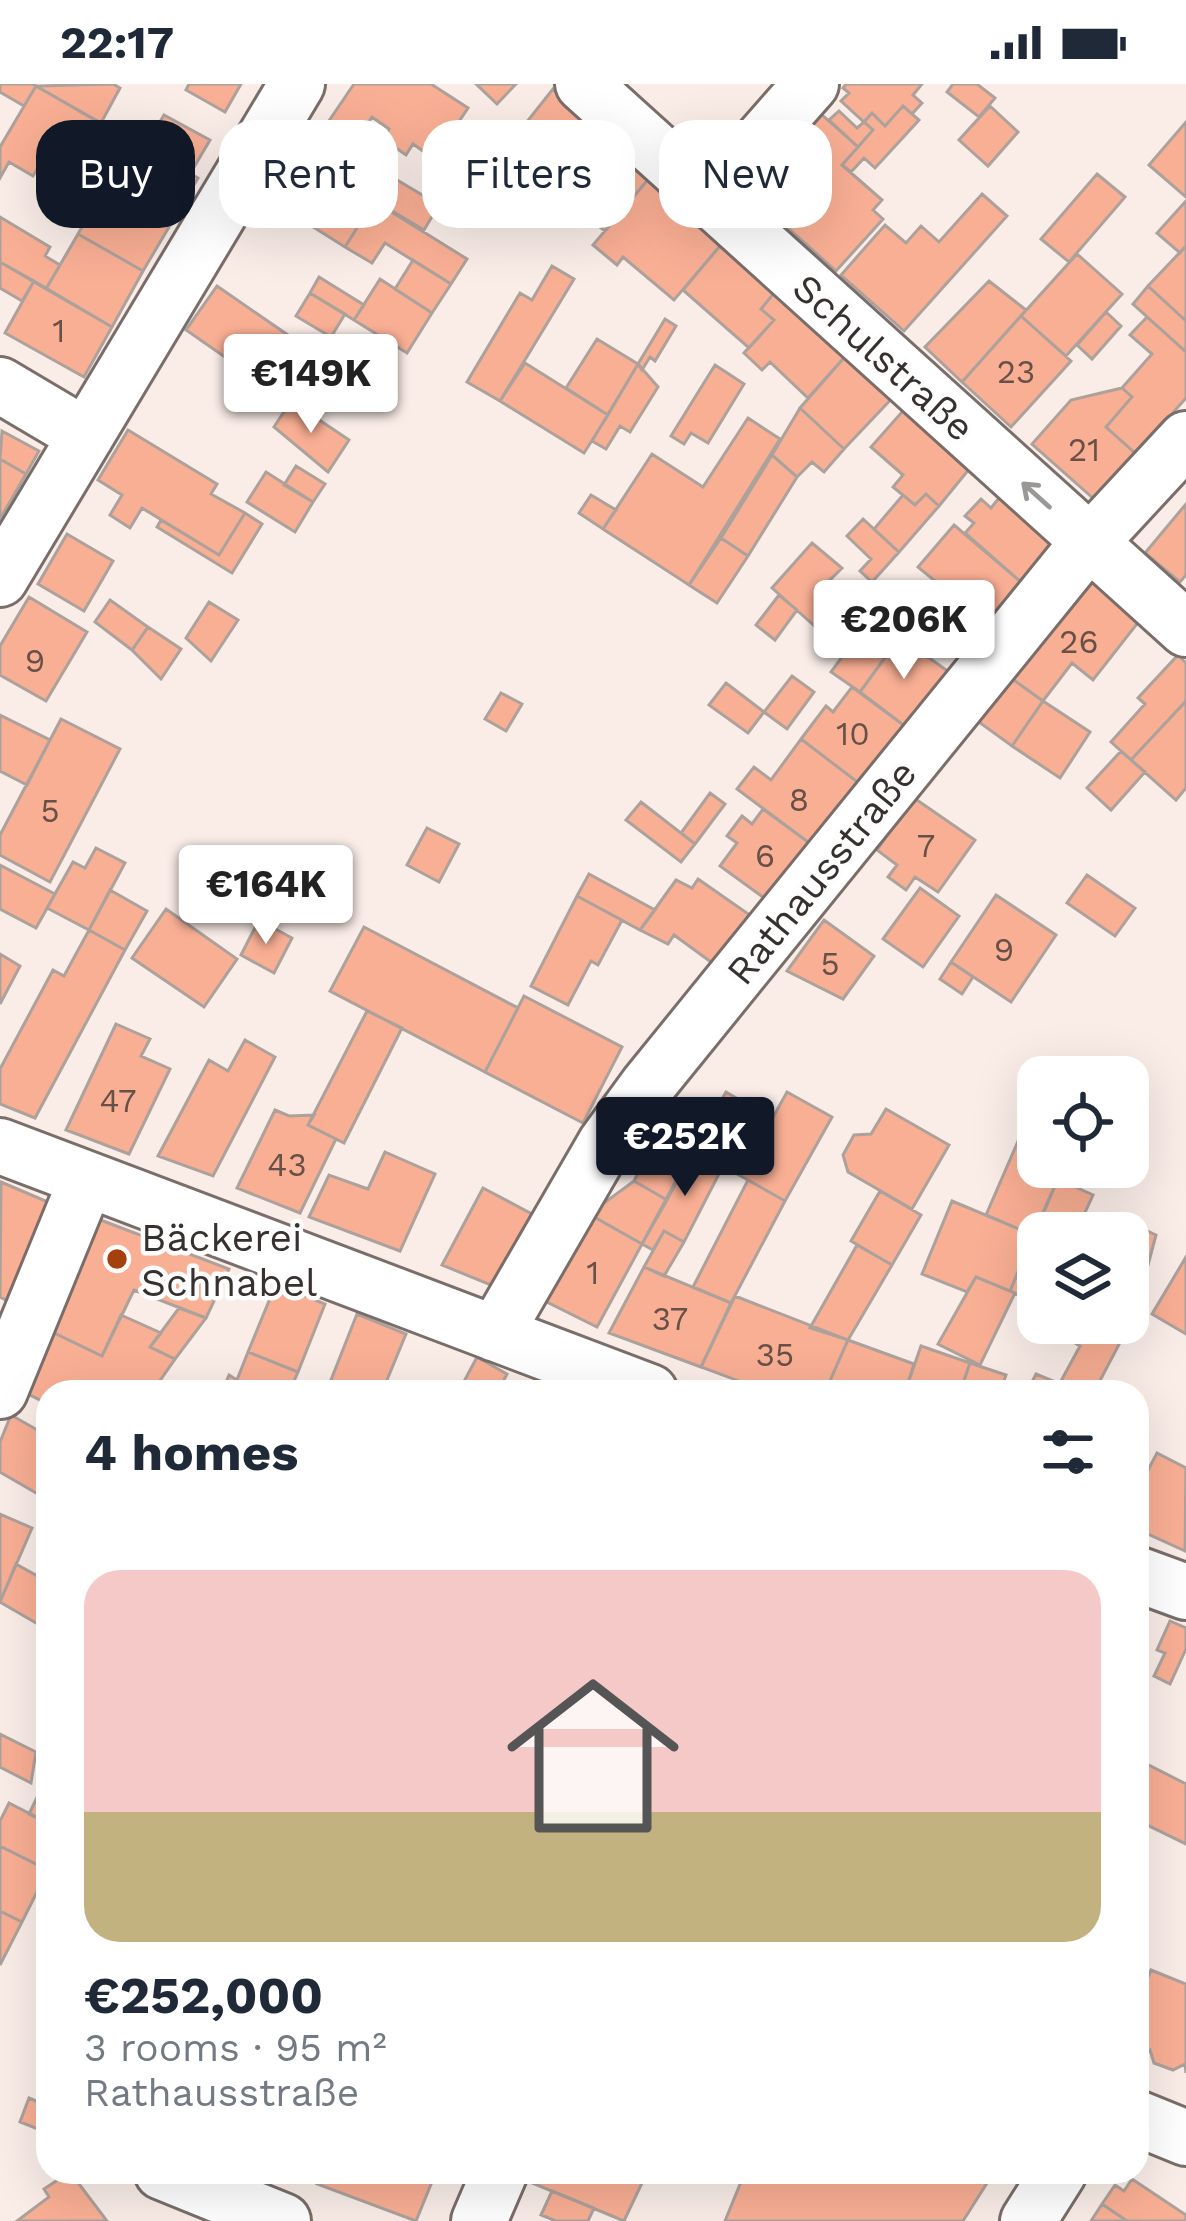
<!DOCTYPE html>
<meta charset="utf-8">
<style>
:root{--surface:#fff;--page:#f2f2f3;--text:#1f2937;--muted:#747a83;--line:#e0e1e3;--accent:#111827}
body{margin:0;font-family:"Work Sans",sans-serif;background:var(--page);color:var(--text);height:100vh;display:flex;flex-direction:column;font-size:45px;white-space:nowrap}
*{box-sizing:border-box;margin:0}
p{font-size:39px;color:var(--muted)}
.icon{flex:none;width:66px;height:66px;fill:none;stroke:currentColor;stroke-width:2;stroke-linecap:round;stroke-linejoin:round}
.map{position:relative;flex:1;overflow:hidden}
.sheet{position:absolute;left:36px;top:1296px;width:1113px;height:804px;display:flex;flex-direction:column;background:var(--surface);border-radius:36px;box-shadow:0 12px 48px #0002}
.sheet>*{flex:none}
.top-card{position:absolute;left:36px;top:36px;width:1116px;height:108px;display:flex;gap:24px}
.controls{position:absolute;left:1017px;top:972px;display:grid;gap:24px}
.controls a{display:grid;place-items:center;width:132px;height:132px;border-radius:24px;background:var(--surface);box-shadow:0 12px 48px #0002;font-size:60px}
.price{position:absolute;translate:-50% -102px;padding:0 27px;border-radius:12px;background:#fff;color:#222;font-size:39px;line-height:78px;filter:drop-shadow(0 3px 6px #0008)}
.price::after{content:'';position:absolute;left:50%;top:72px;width:36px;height:27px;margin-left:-18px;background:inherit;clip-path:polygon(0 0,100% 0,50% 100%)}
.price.on{background:var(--accent);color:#fff}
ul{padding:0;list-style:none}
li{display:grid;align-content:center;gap:24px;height:636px;padding:0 48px}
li+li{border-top:3px solid var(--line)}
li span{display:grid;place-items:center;height:372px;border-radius:36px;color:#555}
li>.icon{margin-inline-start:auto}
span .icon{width:216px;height:216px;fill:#fffc;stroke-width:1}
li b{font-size:51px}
h2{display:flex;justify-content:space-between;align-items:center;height:144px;padding:0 48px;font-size:51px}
.tag{padding:0 42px;border-radius:36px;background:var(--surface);box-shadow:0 12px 48px #0002;font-size:42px;line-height:108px}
.tag.on{background:var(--accent);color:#fff}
.status{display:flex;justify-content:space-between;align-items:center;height:84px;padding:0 60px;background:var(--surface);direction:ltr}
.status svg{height:33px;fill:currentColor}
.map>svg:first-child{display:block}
</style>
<div class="status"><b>22:17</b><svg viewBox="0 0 49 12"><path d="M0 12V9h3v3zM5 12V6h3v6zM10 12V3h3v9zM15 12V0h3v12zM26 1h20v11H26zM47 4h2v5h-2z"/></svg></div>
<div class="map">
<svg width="1186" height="2137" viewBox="0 0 1186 2137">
<rect width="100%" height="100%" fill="#faede8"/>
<path fill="#f9af94" stroke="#ada19c" stroke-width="3" d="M 0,0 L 33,0 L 36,2 L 24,22 L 0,8 Z
M 113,0 L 120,4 L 101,39 L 36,2 Z
M 189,0 L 241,0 L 225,28 L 186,6 Z
M 354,0 L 431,0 L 468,24 L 434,75 L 413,60 L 406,71 L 383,55 L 389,45 L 372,33 L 346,72 L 318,53 Z
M 476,0 L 516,0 L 497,20 Z
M 846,0 L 922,0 L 913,11 L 922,19 L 912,30 L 903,22 L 885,42 L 872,29 L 864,38 L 841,17 L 849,9 L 843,4 Z
M 953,0 L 977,0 L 995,14 L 979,33 L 947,8 Z
M 36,2 L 131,57 L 96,116 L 39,82 L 33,92 L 9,78 L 0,94 L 0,63 Z
M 553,5 L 611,56 L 577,99 L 560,85 L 565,79 L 522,44 Z
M 903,22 L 919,36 L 875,84 L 864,74 L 851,88 L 842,81 L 873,46 L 864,38 L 872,29 L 885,42 Z
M 990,22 L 1018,48 L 988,82 L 959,56 Z
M 839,27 L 857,44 L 864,38 L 873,46 L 858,63 L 829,36 Z
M 821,30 L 858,63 L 842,81 L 882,116 L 873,126 L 883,135 L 836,187 L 749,109 Z
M 164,31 L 210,56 L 190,90 L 144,65 Z
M 1186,38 L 1186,113 L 1149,81 Z
M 484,49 L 523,76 L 510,93 L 472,67 Z
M 318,53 L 346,72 L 335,92 L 304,73 Z
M 611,56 L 651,92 L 605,147 L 588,134 L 582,140 L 558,121 Z
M 131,57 L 198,94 L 143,187 L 78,150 Z
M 304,73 L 374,117 L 345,163 L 275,119 Z
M 372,81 L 439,121 L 424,146 L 357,106 Z
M 1097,90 L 1125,113 L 1069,178 L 1041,155 Z
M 651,92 L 725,156 L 674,216 L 623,173 L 617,181 L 593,161 Z
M 982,110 L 1007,132 L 904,247 L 841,191 L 885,141 L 906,159 L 921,142 L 939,158 Z
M 374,117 L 467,175 L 451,200 L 385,159 L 372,179 L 345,163 Z
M 1186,117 L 1186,162 L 1180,169 L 1157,149 Z
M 0,133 L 50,163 L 45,172 L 60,181 L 46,205 L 0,178 Z
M 78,150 L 143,187 L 112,243 L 46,205 Z
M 725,156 L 778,204 L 761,225 L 774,236 L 749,264 L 683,206 Z
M 1186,162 L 1186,237 L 1148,202 Z
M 1077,170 L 1122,210 L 1066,272 L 1021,232 Z
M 413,176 L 451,200 L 432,229 L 395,205 Z
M 0,178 L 34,197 L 22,217 L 0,204 Z
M 552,182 L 574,195 L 500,317 L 467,298 L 520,209 L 532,216 Z
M 319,193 L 364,221 L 354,236 L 310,209 Z
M 380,195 L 432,229 L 407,269 L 354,236 Z
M 34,197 L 112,243 L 84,293 L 5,249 Z
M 989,197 L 1026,226 L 962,298 L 925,263 Z
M 217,202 L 340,287 L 320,316 L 269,281 L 258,296 L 186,246 Z
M 1148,202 L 1186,237 L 1186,268 L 1133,220 Z
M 778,204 L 850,267 L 808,314 L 770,278 L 762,286 L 744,269 L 774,236 L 761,225 Z
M 310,209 L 345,230 L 331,253 L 296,232 Z
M 1106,228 L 1121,242 L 1092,275 L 1077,261 Z
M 1021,232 L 1071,277 L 1011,343 L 962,298 Z
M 1147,233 L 1186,268 L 1186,314 L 1136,370 L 1106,343 L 1132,313 L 1122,304 L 1152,270 L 1130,251 Z
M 665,235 L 676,242 L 655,277 L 650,273 L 642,286 L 638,280 Z
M 597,255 L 638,280 L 608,331 L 566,304 Z
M 850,267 L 897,309 L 844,365 L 800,324 Z
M 525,279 L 608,331 L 584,369 L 500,317 Z
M 638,280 L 658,303 L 630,348 L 620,342 L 606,365 L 592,357 Z
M 715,281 L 744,300 L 708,359 L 691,349 L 684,360 L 671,352 Z
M 1122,304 L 1132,313 L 1106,343 L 1136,370 L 1095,416 L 1032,360 L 1071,316 Z
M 291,317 L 349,356 L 328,388 L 274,343 Z
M 909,320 L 975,378 L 939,422 L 926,410 L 915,421 L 893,403 L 903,391 L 871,363 Z
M 800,324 L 844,365 L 824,388 L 812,378 L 797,393 L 772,371 Z
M 748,334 L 780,355 L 689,501 L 603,445 L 652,370 L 703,403 Z
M 128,346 L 217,400 L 211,410 L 245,429 L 219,471 L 142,424 L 130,444 L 110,431 L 122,411 L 98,396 Z
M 2,347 L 39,367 L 26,390 L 0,375 Z
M 772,371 L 797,393 L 748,472 L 721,454 Z
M 0,375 L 26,390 L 0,435 Z
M 296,382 L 325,400 L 313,418 L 284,401 Z
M 266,388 L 313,418 L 295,448 L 247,418 Z
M 926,410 L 939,422 L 899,468 L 874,445 L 903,411 L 915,421 Z
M 591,411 L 616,426 L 603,445 L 579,429 Z
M 999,414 L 1051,461 L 1021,498 L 965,449 L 974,439 L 965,432 L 981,415 L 991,424 Z
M 1186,420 L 1186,491 L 1180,498 L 1145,469 Z
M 245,429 L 262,440 L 232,489 L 157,443 L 161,436 L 219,471 Z
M 863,435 L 899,468 L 872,498 L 860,487 L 871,475 L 847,452 Z
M 954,441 L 1021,498 L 987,540 L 918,483 Z
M 67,450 L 113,477 L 84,527 L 38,500 Z
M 721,454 L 748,472 L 717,519 L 689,501 Z
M 812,459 L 842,484 L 829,497 L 855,520 L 827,553 L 772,504 Z
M 1087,494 L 1140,536 L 1093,596 L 1072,579 L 1043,617 L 1008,592 Z
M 872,498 L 943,550 L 926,573 L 855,520 Z
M 779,511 L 797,526 L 775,556 L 756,541 Z
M 29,513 L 87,548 L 46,617 L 0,591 L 0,562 Z
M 110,516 L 148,543 L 132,566 L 95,538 Z
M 209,518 L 238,536 L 211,577 L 186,554 Z
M 148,543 L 181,565 L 161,595 L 132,566 Z
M 861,547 L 889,568 L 860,608 L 831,588 Z
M 900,553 L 949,588 L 906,643 L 860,608 Z
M 1178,571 L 1186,579 L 1186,617 L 1131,676 L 1111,658 L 1145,620 L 1138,614 Z
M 792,592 L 814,608 L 787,645 L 764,628 Z
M 1008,592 L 1043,617 L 1012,662 L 976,636 Z
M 726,599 L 764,628 L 748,649 L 709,621 Z
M 852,603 L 906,643 L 860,700 L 801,655 L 826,622 L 833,628 Z
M 501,609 L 522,620 L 506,647 L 485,635 Z
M 1043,617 L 1090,648 L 1060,694 L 1012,662 Z
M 1186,617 L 1186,704 L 1176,716 L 1131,676 Z
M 0,631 L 50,656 L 27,701 L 0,687 Z
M 61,635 L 120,665 L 50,798 L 0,771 L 0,751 Z
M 801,655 L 860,700 L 812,761 L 737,705 L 754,683 L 771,696 Z
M 1121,667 L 1145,688 L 1111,726 L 1087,704 Z
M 710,709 L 725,720 L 695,760 L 681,749 Z
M 914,714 L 975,756 L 938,808 L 915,793 L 906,806 L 888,793 L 897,781 L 877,766 Z
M 641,718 L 695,760 L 681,778 L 626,736 Z
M 763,725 L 812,761 L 767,816 L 720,782 L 737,759 L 727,752 L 742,732 L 752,740 Z
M 427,744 L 459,760 L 439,798 L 407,781 Z
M 96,764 L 125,779 L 89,846 L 47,824 L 73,778 L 85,784 Z
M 0,781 L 55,810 L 36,844 L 0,825 Z
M 589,790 L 655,826 L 640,846 L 577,812 Z
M 1087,791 L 1135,824 L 1115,852 L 1067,819 Z
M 698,795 L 754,834 L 715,881 L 674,851 L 668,860 L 640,846 L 676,796 L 692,804 Z
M 920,804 L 959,832 L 923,883 L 883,855 Z
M 110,806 L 147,827 L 125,866 L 89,846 Z
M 996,811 L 1056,851 L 1011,918 L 951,878 Z
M 577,812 L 622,836 L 598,881 L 591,877 L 568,921 L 531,902 Z
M 166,825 L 237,875 L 204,923 L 132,874 Z
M 259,836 L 292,854 L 274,889 L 241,871 Z
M 824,836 L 874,872 L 843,915 L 787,887 Z
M 364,843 L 518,924 L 485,988 L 330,907 Z
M 89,846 L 125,866 L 35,1034 L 0,1020 L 0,985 L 53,886 L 64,892 Z
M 0,870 L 20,882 L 0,920 Z
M 951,878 L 973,893 L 962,910 L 940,895 Z
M 524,912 L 622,963 L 583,1039 L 485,988 Z
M 367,927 L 402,944 L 344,1059 L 308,1041 Z
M 116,940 L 150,955 L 141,972 L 170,985 L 129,1070 L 66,1046 Z
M 245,956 L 275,973 L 213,1092 L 158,1072 L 209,976 L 228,987 Z
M 726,1008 L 772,1035 L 787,1008 L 832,1033 L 785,1117 L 693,1065 Z
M 676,1016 L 711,1034 L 667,1116 L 634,1097 Z
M 886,1025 L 949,1061 L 912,1125 L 848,1088 L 843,1071 L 854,1051 L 871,1050 Z
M 275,1026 L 289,1032 L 314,1031 L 308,1041 L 336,1055 L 300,1129 L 237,1104 Z
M 1025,1041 L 1038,1046 L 1038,1083 L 1063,1083 L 1033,1151 L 986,1131 Z
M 693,1065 L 723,1082 L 684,1158 L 664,1147 L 653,1166 L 642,1160 Z
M 385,1068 L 435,1090 L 400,1167 L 309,1133 L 329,1091 L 368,1105 Z
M 1058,1095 L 1093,1111 L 1082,1135 L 1106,1145 L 1038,1149 L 1038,1219 L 1010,1207 Z
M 748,1096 L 785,1117 L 731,1219 L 693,1203 Z
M 634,1097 L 667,1116 L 642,1160 L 589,1130 Z
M 1,1098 L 55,1121 L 12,1219 L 0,1213 Z
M 483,1104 L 534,1131 L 496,1203 L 442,1181 Z
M 880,1107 L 921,1131 L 892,1181 L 851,1157 Z
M 952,1117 L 1033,1151 L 1010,1207 L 976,1193 L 967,1208 L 922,1190 Z
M 589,1130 L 642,1160 L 597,1243 L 545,1217 Z
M 1113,1131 L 1156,1151 L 1135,1230 L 1128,1227 L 1128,1149 L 1104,1149 Z
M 98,1135 L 229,1185 L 206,1234 L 134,1206 L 102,1272 L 46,1245 Z
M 664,1147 L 684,1158 L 664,1192 L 644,1183 Z
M 857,1161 L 892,1181 L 848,1256 L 810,1244 Z
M 1186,1173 L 1186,1250 L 1152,1230 Z
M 644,1183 L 731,1219 L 701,1283 L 609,1249 Z
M 976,1193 L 1015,1209 L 980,1281 L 938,1260 Z
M 276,1200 L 325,1220 L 298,1288 L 248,1268 Z
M 735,1212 L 848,1256 L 825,1308 L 768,1308 L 701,1283 Z
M 179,1224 L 206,1234 L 175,1275 L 150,1263 Z
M 1128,1227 L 1135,1230 L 1094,1308 L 1055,1308 L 1080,1262 L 1073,1258 L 1083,1239 L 1128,1239 Z
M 357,1230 L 406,1250 L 382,1308 L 327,1306 Z
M 121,1231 L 161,1249 L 150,1263 L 175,1275 L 152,1308 L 48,1308 L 48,1320 L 20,1306 L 46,1245 L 102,1272 Z
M 848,1256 L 914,1280 L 905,1308 L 825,1308 Z
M 921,1262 L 970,1279 L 960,1308 L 905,1308 Z
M 248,1268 L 298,1288 L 289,1308 L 266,1308 L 237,1296 Z
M 477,1273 L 507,1290 L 498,1308 L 445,1308 L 450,1299 L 460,1305 Z
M 970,1279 L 1006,1291 L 1000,1308 L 960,1308 Z
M 1036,1290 L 1060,1300 L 1055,1308 L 1027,1308 Z
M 229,1291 L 237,1296 L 266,1308 L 222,1308 Z
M 11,1331 L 48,1352 L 48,1416 L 0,1388 L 0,1358 Z
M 1157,1369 L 1186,1384 L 1185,1467 L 1137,1445 L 1137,1407 Z
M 0,1430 L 32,1444 L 0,1518 Z
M 16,1480 L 48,1498 L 48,1546 L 0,1518 Z
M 1170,1537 L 1186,1544 L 1186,1565 L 1170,1600 L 1154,1592 L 1165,1569 L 1157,1566 Z
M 0,1650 L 36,1668 L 31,1699 L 0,1683 Z
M 1137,1675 L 1186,1700 L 1186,1760 L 1137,1736 Z
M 40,1707 L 48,1711 L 48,1739 L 29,1730 Z
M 9,1719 L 48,1739 L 48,1786 L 0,1762 L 0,1737 Z
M 0,1762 L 48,1786 L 22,1838 L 0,1827 Z
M 0,1827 L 22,1838 L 0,1881 Z
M 1151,1886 L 1186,1900 L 1186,1989 L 1185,1980 L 1173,1986 L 1154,1979 L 1150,1966 L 1137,1973 L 1137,1921 Z
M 29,2014 L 48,2022 L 48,2049 L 20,2038 Z
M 70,2088 L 107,2137 L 17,2137 L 49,2113 L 44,2105 Z
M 322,2088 L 436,2088 L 416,2137 L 317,2100 Z
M 537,2088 L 614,2088 L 642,2099 L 624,2137 L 532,2099 Z
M 745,2088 L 994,2088 L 963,2137 L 725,2137 Z
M 1132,2095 L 1186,2131 L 1186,2137 L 1127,2137 L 1102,2120 L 1115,2101 L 1124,2107 Z
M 552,2107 L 594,2124 L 588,2137 L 556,2137 L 541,2131 Z
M 1102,2120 L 1127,2137 L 1091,2137 Z"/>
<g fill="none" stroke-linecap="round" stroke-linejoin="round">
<defs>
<path id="street" d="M 583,0 L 1186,545
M 709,116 L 811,0
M 0,301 L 86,352
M 0,495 L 297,0
M 0,1062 L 650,1308
M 495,1250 L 605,1060 L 648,1001 L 1073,477 L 1186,355
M 0,1307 L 86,1097
M 1137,1490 L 1186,1508
M 1137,2034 L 1186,2054
M 162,2088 L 283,2137
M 479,2137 L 500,2088
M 1028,2137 L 1059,2088"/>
</defs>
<use href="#street" stroke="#796e6a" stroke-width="60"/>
<use href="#street" stroke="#fff" stroke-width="54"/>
</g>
<defs><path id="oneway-shaft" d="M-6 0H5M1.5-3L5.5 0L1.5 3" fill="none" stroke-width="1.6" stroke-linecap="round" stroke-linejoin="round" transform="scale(3)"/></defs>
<use stroke="#9a9897" href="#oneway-shaft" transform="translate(1036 411) rotate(-138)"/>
<circle fill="#a4400d" stroke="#fdfdfd" stroke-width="4.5" cx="117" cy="1175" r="12"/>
<g text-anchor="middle" stroke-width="9" stroke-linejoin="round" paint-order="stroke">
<g font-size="33" fill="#675048">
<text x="59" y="258">1</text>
<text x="1016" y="299">23</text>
<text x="1084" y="377">21</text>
<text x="1079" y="569">26</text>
<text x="35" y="588">9</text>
<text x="853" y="661">10</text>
<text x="799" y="727">8</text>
<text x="50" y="738">5</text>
<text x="926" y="773">7</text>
<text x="765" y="783">6</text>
<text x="1004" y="877">9</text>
<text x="830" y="891">5</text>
<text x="118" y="1028">47</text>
<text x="287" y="1092">43</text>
<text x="593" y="1200">1</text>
<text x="670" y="1246">37</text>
<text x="775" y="1282">35</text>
</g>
<g font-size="39" fill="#36312f" stroke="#fdfdfd">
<text transform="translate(884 273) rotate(42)" y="14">Schulstraße</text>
<text transform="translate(821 788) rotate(-51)" y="14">Rathausstraße</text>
</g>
<g font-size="39" fill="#36312f" stroke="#fdfdfd" text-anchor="start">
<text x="141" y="1167">Bäckerei<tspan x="141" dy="45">Schnabel</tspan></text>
</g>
</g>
</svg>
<div class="controls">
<a><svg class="icon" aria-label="locate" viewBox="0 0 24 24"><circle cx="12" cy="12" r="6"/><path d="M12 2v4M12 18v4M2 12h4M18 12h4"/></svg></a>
<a><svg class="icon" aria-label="layers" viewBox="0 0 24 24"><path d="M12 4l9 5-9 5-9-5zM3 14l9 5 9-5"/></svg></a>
</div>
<b class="price" style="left:311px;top:352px">€149K</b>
<b class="price" style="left:904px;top:598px">€206K</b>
<b class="price" style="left:266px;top:863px">€164K</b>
<b class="price on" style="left:685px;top:1115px">€252K</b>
<div class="top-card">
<a class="tag on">Buy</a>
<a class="tag">Rent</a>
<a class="tag">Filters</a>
<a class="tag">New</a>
</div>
<section class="sheet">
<h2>4 homes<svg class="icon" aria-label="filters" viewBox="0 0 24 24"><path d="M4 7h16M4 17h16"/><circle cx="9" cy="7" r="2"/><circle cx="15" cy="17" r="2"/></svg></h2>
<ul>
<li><span style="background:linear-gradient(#f6c9c9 65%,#c2b280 0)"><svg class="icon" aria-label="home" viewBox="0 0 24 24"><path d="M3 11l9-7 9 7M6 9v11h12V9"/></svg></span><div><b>€252,000</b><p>3 rooms · 95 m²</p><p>Rathausstraße</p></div></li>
</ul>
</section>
</div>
